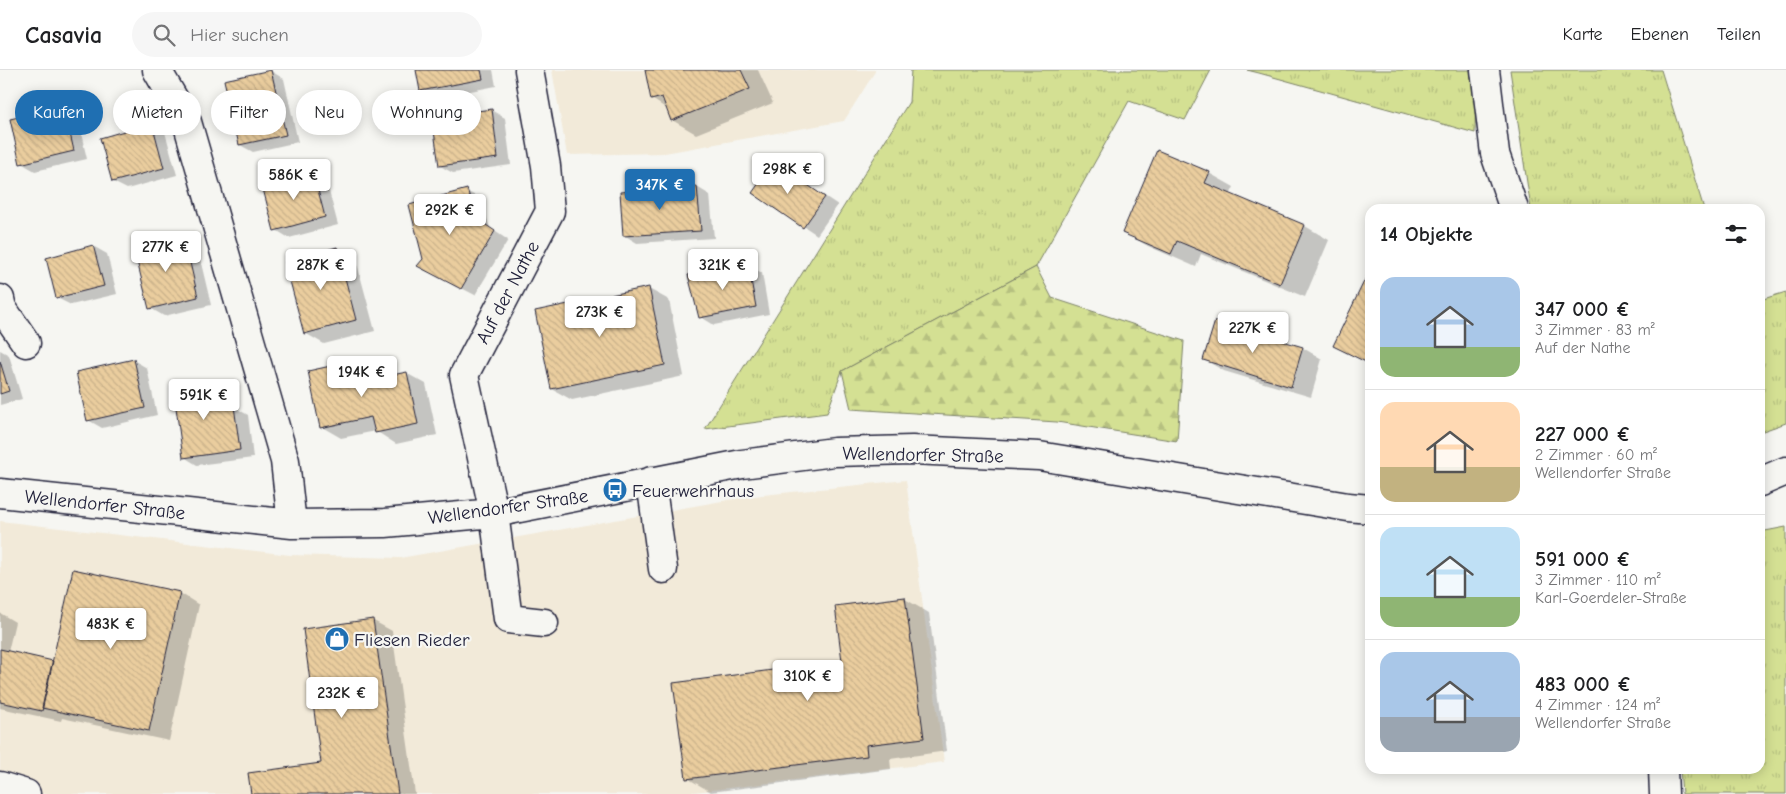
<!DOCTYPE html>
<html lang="de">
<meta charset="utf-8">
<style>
:root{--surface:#fff;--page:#f6f6f6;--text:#202124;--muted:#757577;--line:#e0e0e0;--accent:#1f6fb2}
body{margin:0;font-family:"Comic Neue",sans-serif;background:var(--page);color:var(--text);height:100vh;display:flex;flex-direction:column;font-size:19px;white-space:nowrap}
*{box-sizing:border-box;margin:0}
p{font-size:16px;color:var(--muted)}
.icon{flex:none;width:28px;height:28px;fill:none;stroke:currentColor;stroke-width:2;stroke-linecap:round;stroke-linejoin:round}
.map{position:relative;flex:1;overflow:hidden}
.side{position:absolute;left:1365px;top:134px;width:400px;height:570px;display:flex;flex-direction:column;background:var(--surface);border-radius:15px;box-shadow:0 2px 12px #0003}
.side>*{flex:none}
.top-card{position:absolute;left:15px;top:20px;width:475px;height:45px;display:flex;gap:10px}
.price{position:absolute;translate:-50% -42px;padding:0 11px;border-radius:5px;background:#fff;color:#222;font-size:16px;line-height:32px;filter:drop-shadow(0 1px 2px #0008)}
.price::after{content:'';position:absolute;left:50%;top:30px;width:15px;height:11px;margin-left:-8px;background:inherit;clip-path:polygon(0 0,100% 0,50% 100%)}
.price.active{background:var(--accent);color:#fff}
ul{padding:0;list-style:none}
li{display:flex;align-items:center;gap:15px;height:125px;padding:0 15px}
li+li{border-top:1px solid var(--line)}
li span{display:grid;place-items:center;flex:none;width:140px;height:100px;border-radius:15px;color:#555}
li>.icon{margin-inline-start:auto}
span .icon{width:60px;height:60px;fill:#fffc;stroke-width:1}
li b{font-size:21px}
h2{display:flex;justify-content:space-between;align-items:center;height:60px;padding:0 15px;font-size:21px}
.pill{padding:0 18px;border-radius:22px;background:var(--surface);box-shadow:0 2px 12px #0003;font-size:18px;line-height:45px}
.pill.active{background:var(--accent);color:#fff}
header{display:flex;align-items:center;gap:30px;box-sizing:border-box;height:70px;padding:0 25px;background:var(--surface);border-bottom:1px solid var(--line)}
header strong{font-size:24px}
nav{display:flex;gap:28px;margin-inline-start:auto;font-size:18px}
.search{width:350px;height:45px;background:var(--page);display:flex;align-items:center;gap:12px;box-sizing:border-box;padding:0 18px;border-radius:28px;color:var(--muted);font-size:19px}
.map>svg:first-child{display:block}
</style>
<header>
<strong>Casavia</strong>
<div class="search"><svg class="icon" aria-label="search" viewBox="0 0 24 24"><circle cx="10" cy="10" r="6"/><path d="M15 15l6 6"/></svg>Hier suchen</div>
<nav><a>Karte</a><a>Ebenen</a><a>Teilen</a></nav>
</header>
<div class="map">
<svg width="1786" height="724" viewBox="0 0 1786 724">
<defs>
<pattern id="grass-tufts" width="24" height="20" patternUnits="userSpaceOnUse" patternTransform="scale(1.25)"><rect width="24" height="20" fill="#d4e093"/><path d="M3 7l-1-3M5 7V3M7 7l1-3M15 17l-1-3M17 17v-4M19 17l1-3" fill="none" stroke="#b6c080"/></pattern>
<pattern id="forest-firs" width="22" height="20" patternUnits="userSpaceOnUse" patternTransform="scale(1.25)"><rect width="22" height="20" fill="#d4e093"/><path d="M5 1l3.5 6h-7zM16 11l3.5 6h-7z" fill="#b6c080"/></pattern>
<pattern id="building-back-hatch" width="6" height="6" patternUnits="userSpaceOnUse" patternTransform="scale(1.25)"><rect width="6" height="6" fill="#eacd9e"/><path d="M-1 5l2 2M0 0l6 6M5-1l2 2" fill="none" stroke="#c8b089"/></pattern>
</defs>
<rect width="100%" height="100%" fill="#f6f6f2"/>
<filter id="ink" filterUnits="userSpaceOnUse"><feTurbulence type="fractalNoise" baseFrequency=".02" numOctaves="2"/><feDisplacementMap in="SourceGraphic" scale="10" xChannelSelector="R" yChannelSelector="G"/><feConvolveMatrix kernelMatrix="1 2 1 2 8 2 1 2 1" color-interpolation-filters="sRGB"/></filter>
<g filter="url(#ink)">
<path fill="#f2ead9" d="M 552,0 L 876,0 L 844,51 L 665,83 L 567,85 Z
M 906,410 L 944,692 L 678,724 L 0,724 L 0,451 L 290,485 L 400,488 L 745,427 Z"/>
<path fill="url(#grass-tufts)" stroke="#7b8167" d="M 911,0 L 1211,0 L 1185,50 L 1129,31 L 1036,197 L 842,301 L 827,343 L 705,359 L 909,32 Z
M 1247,0 L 1476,0 L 1475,63 L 1259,3 Z
M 1510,0 L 1661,0 L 1704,139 L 1531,139 Z
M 1786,222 L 1786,353 L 1760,362 L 1760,230 Z
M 1786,457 L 1786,724 L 1682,724 L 1680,699 L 1760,699 L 1760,462 Z"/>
<path fill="url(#forest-firs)" stroke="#7b8167" d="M 1036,197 L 1052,228 L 1184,271 L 1177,371 L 1057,352 L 851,339 L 842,301 Z"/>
<path fill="#0003" d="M 417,0 L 493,0 L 496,16 L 435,28 L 421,20 Z
M 646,0 L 758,0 L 773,33 L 696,64 L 672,50 L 667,39 L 652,29 Z
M 271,1 L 284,9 L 298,72 L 253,82 L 240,75 Z
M 64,38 L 77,46 L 87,89 L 35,101 L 21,93 Z
M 491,40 L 505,48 L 511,95 L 453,103 L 440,96 Z
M 152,55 L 165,62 L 177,105 L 127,119 L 113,112 Z
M 775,93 L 838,135 L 817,165 L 754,123 Z
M 312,102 L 326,110 L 338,155 L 289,168 L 276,160 Z
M 1209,103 L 1234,117 L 1230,125 L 1305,156 L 1329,170 L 1305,227 L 1201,184 L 1196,197 L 1148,176 L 1123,162 Z
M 697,117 L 710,125 L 714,168 L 637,173 L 624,165 Z
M 466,121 L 480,128 L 490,158 L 508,170 L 475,225 L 432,203 Z
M 183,168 L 197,176 L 211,235 L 164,246 L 150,238 Z
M 93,176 L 107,184 L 117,224 L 71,235 L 57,228 Z
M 337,179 L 356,190 L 375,261 L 324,274 L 305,263 Z
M 748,195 L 762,203 L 769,244 L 714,255 L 701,247 Z
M 649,219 L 669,230 L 684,306 L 572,330 L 552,319 Z
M 1303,278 L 1322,289 L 1311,327 L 1224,301 L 1205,290 Z
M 0,280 L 9,285 L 22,329 L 0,335 Z
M 133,290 L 147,298 L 157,345 L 102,358 L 88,350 Z
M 357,292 L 377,303 L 378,309 L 406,303 L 426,314 L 437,365 L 396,374 L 376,361 L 341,368 L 322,357 Z
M 213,312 L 227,320 L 229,338 L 234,337 L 248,345 L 253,388 L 197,395 L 184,387 Z
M 180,523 L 199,535 L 169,671 L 62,648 L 61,651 L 0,638 L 0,543 L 15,552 L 8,582 L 54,592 Z
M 905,529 L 929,543 L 947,681 L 890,689 L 891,699 L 711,722 L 687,708 L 844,592 Z
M 372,550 L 392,561 L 415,724 L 252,724 L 323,694 Z"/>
<path fill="url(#building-back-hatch)" stroke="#22223b" d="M 271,0 L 286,65 L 239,75 L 224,10 Z
M 416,0 L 481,0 L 483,9 L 420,21 Z
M 645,0 L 741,0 L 750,19 L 671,51 L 662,27 L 651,30 Z
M 64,37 L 74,81 L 20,94 L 10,49 Z
M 492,39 L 498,88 L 439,96 L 432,47 Z
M 152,53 L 164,98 L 112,112 L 100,68 Z
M 1157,80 L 1210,102 L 1205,113 L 1305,155 L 1280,214 L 1177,171 L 1171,184 L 1122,163 Z
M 774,92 L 825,127 L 803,158 L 752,123 Z
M 313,101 L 325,147 L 274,161 L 262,115 Z
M 697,116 L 701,161 L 623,166 L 620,122 Z
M 467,119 L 477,149 L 495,161 L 461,219 L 417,196 L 423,189 L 409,135 Z
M 184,167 L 198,227 L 149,239 L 134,179 Z
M 93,175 L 104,216 L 56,228 L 46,188 Z
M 337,177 L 356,250 L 304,264 L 285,192 Z
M 748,194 L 756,237 L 699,248 L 688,205 Z
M 1370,199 L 1370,294 L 1333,276 Z
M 649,217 L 665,295 L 551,319 L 535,241 Z
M 1215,251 L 1303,277 L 1291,317 L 1203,290 Z
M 134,289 L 145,338 L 87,351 L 76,302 Z
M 358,290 L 362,311 L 407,302 L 418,354 L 375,363 L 371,347 L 320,358 L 308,301 Z
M 0,291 L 9,321 L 0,324 Z
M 214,310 L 217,339 L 234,336 L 240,380 L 183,388 L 173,316 Z
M 73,499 L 180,522 L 149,661 L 42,638 Z
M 905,527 L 924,668 L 866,675 L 867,686 L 686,709 L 673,613 L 842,591 L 835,536 Z
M 373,549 L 398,724 L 251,724 L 248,703 L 321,693 L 303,559 Z
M 0,579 L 53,591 L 42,641 L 0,632 Z"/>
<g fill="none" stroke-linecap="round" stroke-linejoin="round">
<defs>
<path id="minor" d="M 157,0 L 187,52 L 285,391 L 292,454
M 529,0 L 546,96 L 550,141 L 464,305 L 494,443 L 508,549 L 544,553
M 1485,0 L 1495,84 L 1514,139
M 0,229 L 2,238 L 26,273
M 651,411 L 663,499
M 1760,412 L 1786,401
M 0,423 L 292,454 L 385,453 L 494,443 L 742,394 L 834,382 L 912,380 L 1039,386 L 1348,437 L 1370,439
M 1663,699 L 1664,724
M 0,716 L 26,724"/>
</defs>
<use href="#minor" stroke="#22223b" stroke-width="31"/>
<use href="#minor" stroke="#f6f6f2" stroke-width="28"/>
</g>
</g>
<defs>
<symbol id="bus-disc" viewBox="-11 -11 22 22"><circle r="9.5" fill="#1f6fb2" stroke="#f6f6f2"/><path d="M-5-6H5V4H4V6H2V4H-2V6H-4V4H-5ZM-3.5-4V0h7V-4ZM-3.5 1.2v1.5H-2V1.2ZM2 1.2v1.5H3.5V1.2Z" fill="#fff"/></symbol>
<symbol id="shop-disc" viewBox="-11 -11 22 22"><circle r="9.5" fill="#1f6fb2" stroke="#f6f6f2"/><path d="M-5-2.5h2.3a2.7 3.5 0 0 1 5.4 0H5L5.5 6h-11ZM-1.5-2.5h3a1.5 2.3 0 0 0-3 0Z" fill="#fff"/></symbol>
</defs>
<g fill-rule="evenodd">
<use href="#bus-disc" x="601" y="406" width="28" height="28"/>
<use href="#shop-disc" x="323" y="555" width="28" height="28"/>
</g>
<g text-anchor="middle" stroke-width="4.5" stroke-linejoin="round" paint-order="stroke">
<g font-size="19" fill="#22223b" stroke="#f6f6f2">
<text transform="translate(507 222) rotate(-62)" y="7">Auf der Nathe</text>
<text transform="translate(923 384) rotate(1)" y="7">Wellendorfer Straße</text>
<text transform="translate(105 434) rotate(6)" y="7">Wellendorfer Straße</text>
<text transform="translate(508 436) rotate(-8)" y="7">Wellendorfer Straße</text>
</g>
<g font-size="19" fill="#22223b" stroke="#f6f6f2" text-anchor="start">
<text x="632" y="427">Feuerwehrhaus</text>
<text x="354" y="576">Fliesen Rieder</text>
</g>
</g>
</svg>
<b class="price" style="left:788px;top:125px">298K €</b>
<b class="price" style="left:294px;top:131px">586K €</b>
<b class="price active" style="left:660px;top:141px">347K €</b>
<b class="price" style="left:450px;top:166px">292K €</b>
<b class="price" style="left:166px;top:203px">277K €</b>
<b class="price" style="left:321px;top:221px">287K €</b>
<b class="price" style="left:723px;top:221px">321K €</b>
<b class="price" style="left:600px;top:268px">273K €</b>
<b class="price" style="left:1253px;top:284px">227K €</b>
<b class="price" style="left:362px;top:328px">194K €</b>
<b class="price" style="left:204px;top:351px">591K €</b>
<b class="price" style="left:111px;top:580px">483K €</b>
<b class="price" style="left:808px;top:632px">310K €</b>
<b class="price" style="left:342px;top:649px">232K €</b>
<div class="top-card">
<a class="pill active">Kaufen</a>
<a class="pill">Mieten</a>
<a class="pill">Filter</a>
<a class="pill">Neu</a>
<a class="pill">Wohnung</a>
</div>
<section class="side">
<h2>14 Objekte<svg class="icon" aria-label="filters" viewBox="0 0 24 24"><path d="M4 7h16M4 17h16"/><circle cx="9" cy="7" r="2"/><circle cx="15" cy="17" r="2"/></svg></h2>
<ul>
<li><span style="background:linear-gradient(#a9c7e8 70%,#8fb573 0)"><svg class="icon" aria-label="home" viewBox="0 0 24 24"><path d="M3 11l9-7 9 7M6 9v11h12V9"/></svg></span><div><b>347 000 €</b><p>3 Zimmer · 83 m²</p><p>Auf der Nathe</p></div></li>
<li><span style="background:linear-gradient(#ffd9b3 65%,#c2b280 0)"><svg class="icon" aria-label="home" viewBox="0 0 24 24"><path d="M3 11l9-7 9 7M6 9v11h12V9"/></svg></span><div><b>227 000 €</b><p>2 Zimmer · 60 m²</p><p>Wellendorfer Straße</p></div></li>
<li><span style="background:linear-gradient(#bfe0f5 70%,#8fb573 0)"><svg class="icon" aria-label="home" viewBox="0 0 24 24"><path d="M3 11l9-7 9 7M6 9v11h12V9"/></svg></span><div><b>591 000 €</b><p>3 Zimmer · 110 m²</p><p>Karl-Goerdeler-Straße</p></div></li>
<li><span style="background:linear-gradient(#a9c7e8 65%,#9aa5b1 0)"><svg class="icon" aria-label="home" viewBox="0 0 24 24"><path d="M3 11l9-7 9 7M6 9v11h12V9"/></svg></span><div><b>483 000 €</b><p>4 Zimmer · 124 m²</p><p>Wellendorfer Straße</p></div></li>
</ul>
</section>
</div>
